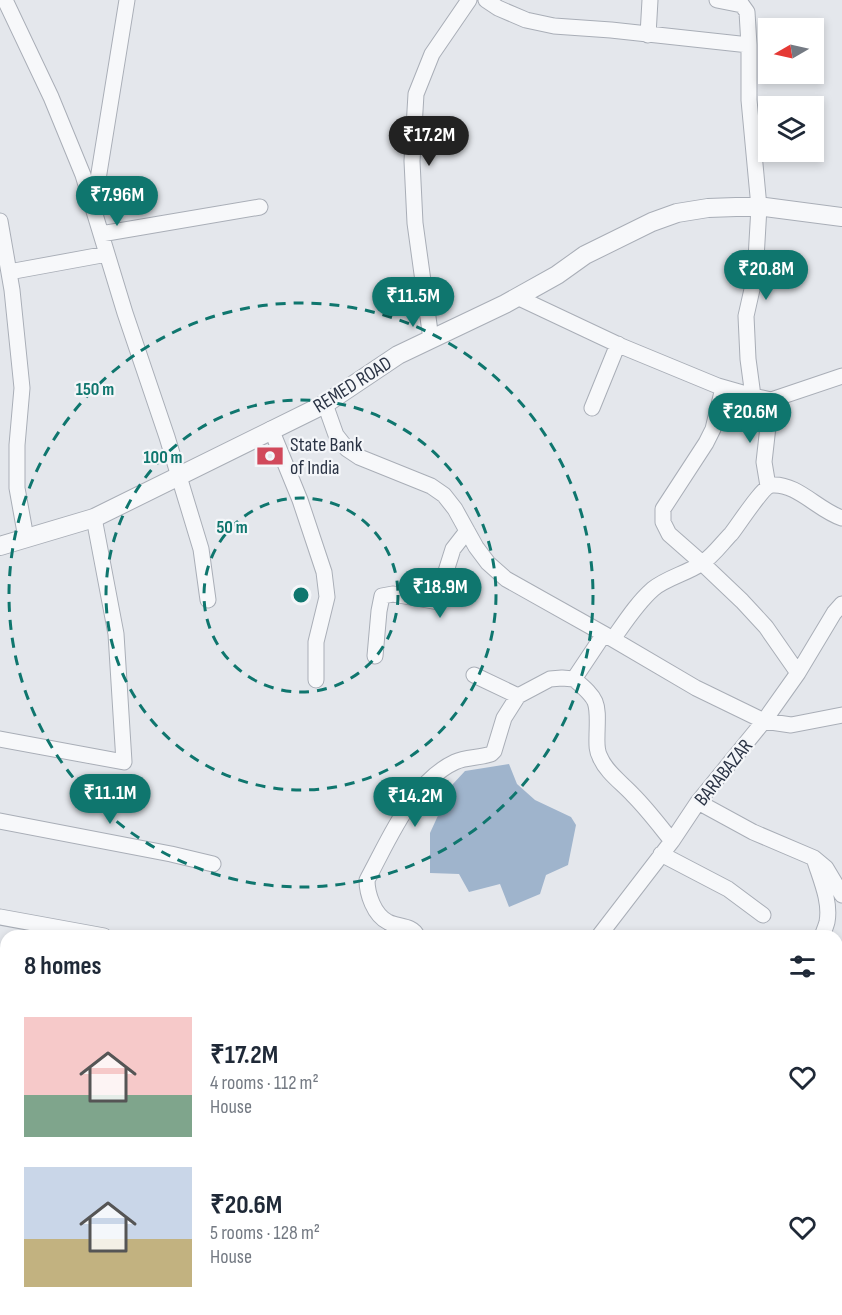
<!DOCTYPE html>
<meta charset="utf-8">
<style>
:root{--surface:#fff;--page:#f2f2f3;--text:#1f2937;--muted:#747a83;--accent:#0f766e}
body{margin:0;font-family:"Sofia Sans Condensed",sans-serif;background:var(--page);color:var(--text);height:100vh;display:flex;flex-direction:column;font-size:22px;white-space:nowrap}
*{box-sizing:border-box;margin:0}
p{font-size:20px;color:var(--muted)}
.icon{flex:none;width:33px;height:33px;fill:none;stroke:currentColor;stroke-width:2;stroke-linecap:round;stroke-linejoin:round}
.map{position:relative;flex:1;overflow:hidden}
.details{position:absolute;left:0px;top:930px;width:843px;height:386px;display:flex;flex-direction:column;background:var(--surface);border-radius:18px 18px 0 0;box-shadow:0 3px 9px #0003}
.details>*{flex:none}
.needle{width:39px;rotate:261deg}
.controls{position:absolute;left:758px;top:18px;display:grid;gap:12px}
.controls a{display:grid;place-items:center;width:66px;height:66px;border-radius:0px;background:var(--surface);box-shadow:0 3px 9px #0003;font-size:30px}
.price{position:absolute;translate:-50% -51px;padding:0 14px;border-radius:21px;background:var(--accent);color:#fff;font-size:20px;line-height:39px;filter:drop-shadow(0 2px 3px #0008)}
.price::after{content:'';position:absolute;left:50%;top:36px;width:18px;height:14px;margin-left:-9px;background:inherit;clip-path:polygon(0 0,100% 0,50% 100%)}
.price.selected{background:#222;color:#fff}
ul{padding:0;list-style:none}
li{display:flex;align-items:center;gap:18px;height:150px;padding:0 24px}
li span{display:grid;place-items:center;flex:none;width:168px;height:120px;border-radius:0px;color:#555}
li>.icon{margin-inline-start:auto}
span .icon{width:72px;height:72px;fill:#fffc;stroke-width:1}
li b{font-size:26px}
h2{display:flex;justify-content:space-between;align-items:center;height:72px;padding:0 24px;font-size:26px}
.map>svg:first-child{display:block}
</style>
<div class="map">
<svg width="842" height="1315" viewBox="0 0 842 1315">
<rect width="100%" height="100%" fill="#e4e7ec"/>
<path fill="#9fb4cc" d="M 509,764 L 517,784 L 535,800 L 571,817 L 576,825 L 568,865 L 546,875 L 540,894 L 509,907 L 500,884 L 469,892 L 459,874 L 430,873 L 430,833 L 452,785 L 465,771 Z
M 842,1180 L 842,1315 L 754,1315 L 758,1310 L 837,1310 L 837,1188 Z"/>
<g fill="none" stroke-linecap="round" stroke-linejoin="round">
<defs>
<path id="minor" d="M 5,0 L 51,97 L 83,175 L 125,313 L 167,437 L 201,549 L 208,600
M 486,0 L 498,8 L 526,20 L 554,26 L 611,30 L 749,45
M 717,0 L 742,5 L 747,12 L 749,45 L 749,100 L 759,207 L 755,276 L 746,316 L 748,359 L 753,396
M 648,35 L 650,0
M 94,204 L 127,0
M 0,221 L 12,290 L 22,388 L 17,445 L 17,488 L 26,538
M 101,234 L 260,207
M 9,272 L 107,254
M 517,297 L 621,346 L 718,386 L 753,396 L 771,400 L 842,376
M 431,339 L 415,223 L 412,161 L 416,94 L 432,54 L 469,0
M 723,388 L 713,429 L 706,443 L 663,509 L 663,522 L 669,534 L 702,563 L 742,601 L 766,627 L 798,673
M 325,404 L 336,435 L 347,449 L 359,457 L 431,486 L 444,495 L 455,509 L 476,547 L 488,563 L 506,579 L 604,634 L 696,688 L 764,721 L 791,725 L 842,715
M 592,408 L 618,344
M 271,429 L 300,500 L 324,572 L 327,597 L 316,642 L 316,680
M 768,486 L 764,462 L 771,400
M 613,639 C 625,622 637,603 653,589 C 666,578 688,573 702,563 C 713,556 722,543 731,534 C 739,524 763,486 772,485 C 797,483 819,511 842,518
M 375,656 L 379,611 L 382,596 L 393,594 L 439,602 L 441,587 L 453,549 L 467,531
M 474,675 L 518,696
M 574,679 C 599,700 598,702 597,734 C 597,742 596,750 600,757 C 606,772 622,783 633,795 C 647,809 659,825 672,841
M 0,739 L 124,762 L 116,634 L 94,518
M 698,802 L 753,832 L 814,858 L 826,868 L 842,895
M 0,821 L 171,854 L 213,864
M 661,854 L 728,889 L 763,915
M 814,858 C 820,878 831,901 827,922 C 826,926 824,931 822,936
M 0,917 L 104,936
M 417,936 C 413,925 397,927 388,922 C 374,915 367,894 367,880 C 389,840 412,782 455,762 C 466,757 479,758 491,754 L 494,751 L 504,718 L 518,696 L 550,679 L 562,678 L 574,679 L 604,634
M 599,936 L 672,841 L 698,802 L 764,721 L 798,673 L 834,613 L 842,604
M 0,1009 L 6,1010
M 837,1053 L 842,1057
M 837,1071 L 842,1074
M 352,1315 L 354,1310"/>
<path id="tertiary" d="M 0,546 L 94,518 L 325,404 L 398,355 L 505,304 L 557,275 L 585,255 L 652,222 L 677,213 L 708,208 L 736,207 L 765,207 L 842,217
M 837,1116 L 842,1108
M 837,1137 L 842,1129
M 713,1315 L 717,1310"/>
</defs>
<use href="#minor" stroke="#a9aeb7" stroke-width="17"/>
<use href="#tertiary" stroke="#a9aeb7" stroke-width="20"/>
<use href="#minor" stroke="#f7f8fa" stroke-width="15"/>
<use href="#tertiary" stroke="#f7f8fa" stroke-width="18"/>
</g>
<g fill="none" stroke="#0f766e" stroke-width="3" stroke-dasharray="10 8">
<circle cx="301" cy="595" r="97"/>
<circle cx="301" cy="595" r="195"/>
<circle cx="301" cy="595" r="292"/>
</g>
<defs>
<symbol id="bank-bare" viewBox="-9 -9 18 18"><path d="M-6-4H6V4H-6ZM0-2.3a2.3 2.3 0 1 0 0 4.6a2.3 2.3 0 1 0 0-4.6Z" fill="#d1495b" stroke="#f4f6f9" stroke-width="2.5" paint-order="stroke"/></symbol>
</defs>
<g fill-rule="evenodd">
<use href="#bank-bare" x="251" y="437" width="38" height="38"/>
</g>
<g text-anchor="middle" stroke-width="4.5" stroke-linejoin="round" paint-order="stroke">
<g font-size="20" fill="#2b3445" stroke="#f4f6f9">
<text transform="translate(352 384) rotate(-32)" y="7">REMED ROAD</text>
<text transform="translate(723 772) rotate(-51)" y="7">BARABAZAR</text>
</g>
<g font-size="20" fill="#2b3445" stroke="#f4f6f9" text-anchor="start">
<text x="290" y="451">State Bank<tspan x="290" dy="23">of India</tspan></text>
</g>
</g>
<circle cx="301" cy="595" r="9" fill="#0f766e" stroke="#f4f6f9" stroke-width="3"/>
<g font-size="18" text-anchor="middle" font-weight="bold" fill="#0f766e" stroke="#f4f6f9" stroke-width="4.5" stroke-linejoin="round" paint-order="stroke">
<text x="95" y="395">150 m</text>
<text x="163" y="463">100 m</text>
<text x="232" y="533">50 m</text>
</g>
</svg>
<div class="controls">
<a><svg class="needle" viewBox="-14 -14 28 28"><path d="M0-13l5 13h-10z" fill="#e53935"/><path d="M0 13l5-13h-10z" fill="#747a83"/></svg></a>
<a><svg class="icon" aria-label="layers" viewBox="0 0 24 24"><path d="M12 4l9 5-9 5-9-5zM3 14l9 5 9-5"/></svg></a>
</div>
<b class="price selected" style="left:429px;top:167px">₹17.2M</b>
<b class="price" style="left:117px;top:227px">₹7.96M</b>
<b class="price" style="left:766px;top:301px">₹20.8M</b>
<b class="price" style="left:413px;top:328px">₹11.5M</b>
<b class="price" style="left:750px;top:444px">₹20.6M</b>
<b class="price" style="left:440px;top:619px">₹18.9M</b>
<b class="price" style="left:110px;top:825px">₹11.1M</b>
<b class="price" style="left:415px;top:828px">₹14.2M</b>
<section class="details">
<h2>8 homes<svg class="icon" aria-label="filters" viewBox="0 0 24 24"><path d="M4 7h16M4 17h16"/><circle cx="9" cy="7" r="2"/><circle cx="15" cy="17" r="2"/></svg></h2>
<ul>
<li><span style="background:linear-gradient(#f6c9c9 65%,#7fa58c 0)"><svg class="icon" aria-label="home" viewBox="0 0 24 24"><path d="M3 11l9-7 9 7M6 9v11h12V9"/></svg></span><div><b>₹17.2M</b><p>4 rooms · 112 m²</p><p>House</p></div><svg class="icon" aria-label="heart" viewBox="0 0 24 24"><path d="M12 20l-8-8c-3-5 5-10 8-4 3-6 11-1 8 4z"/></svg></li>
<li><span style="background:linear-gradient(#c9d6e8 60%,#c2b280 0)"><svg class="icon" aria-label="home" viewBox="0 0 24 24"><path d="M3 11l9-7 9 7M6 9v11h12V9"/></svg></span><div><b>₹20.6M</b><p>5 rooms · 128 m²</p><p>House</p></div><svg class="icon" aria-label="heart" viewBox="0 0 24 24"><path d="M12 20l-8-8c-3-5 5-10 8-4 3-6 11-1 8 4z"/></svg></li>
</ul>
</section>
</div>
